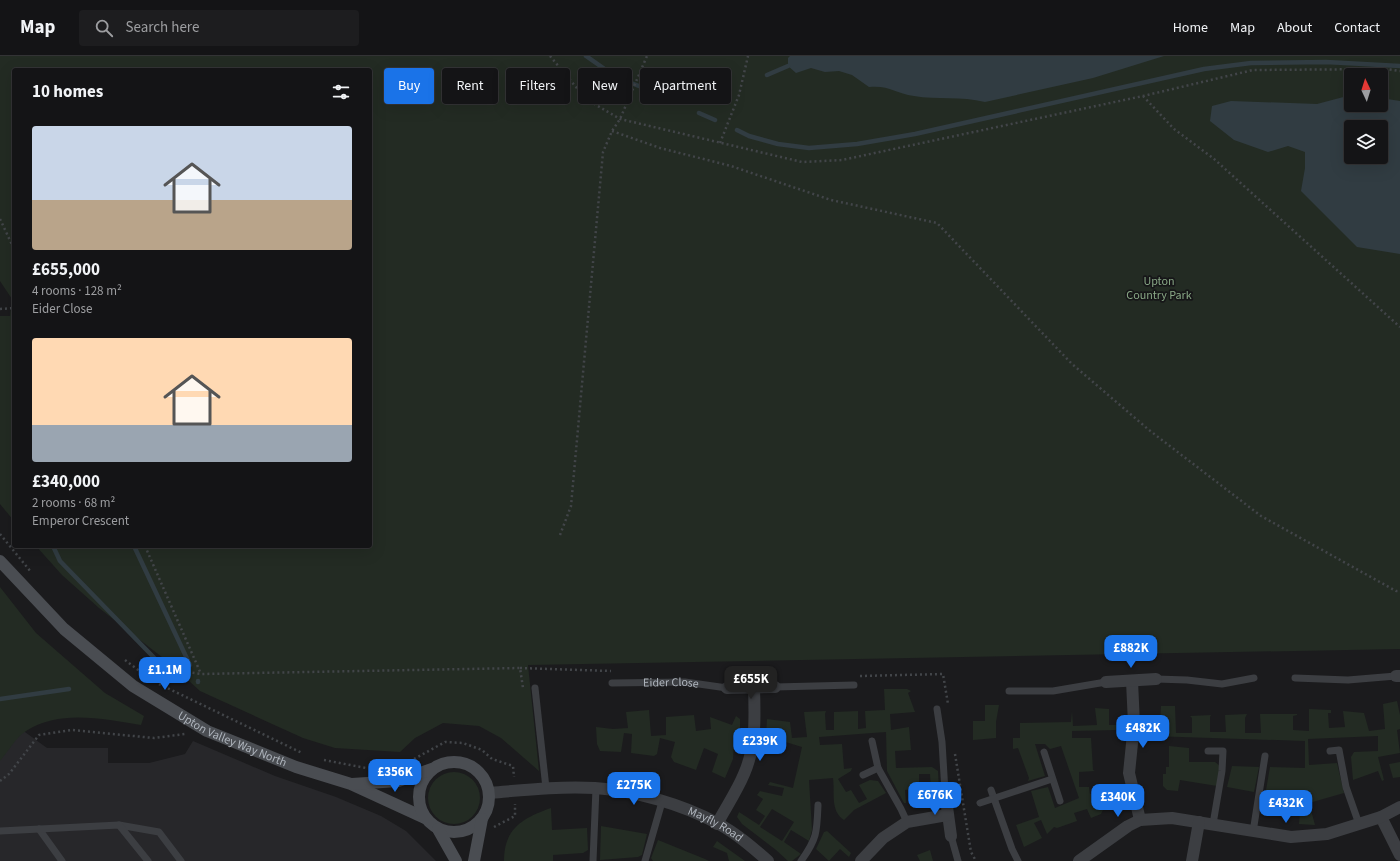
<!DOCTYPE html>
<meta charset="utf-8">
<style>
:root{--surface:#141416;--page:#1d1d1f;--text:#f1f3f6;--muted:#9d9ea1;--line:#333335;--accent:#1a73e8}
body{margin:0;font-family:"Source Sans 3",sans-serif;background:var(--page);color:var(--text);height:100vh;display:flex;flex-direction:column;font-size:15px;white-space:nowrap}
*{box-sizing:border-box;margin:0}
p{font-size:13px;color:var(--muted)}
.icon{flex:none;width:22px;height:22px;fill:none;stroke:currentColor;stroke-width:2;stroke-linecap:round;stroke-linejoin:round}
.map{position:relative;flex:1;overflow:hidden}
.side{position:absolute;left:12px;top:12px;width:360px;height:480px;display:flex;flex-direction:column;background:var(--surface);border-radius:4px;box-shadow:0 4px 16px #0002,0 0 0 1px var(--line)}
.side>*{flex:none}
.hud{position:absolute;left:384px;top:12px;width:380px;height:36px;display:flex;gap:8px}
.needle{width:26px;rotate:356deg}
.tools{position:absolute;left:1344px;top:12px;display:grid;gap:8px}
.tools a{display:grid;place-items:center;width:44px;height:44px;border-radius:4px;background:var(--surface);box-shadow:0 4px 16px #0002,0 0 0 1px var(--line);font-size:20px}
.price{position:absolute;translate:-50% -34px;padding:0 9px;border-radius:8px;background:var(--accent);color:#fff;font-size:13px;line-height:26px;filter:drop-shadow(0 1px 2px #0008)}
.price::after{content:'';position:absolute;left:50%;top:24px;width:12px;height:9px;margin-left:-6px;background:inherit;clip-path:polygon(0 0,100% 0,50% 100%)}
.price.on{background:#222;color:#fff}
ul{padding:0;list-style:none}
li{display:grid;align-content:center;gap:8px;height:212px;padding:0 20px}
li span{display:grid;place-items:center;height:124px;border-radius:4px;color:#555}
li>.icon{margin-inline-start:auto}
span .icon{width:72px;height:72px;fill:#fffc;stroke-width:1}
li b{font-size:17px}
h2{display:flex;justify-content:space-between;align-items:center;height:48px;padding:0 20px;font-size:17px}
.pill{padding:0 14px;border-radius:4px;background:var(--surface);box-shadow:0 4px 16px #0002,0 0 0 1px var(--line);font-size:14px;line-height:36px}
.pill.on{background:var(--accent);color:#fff}
header{display:flex;align-items:center;gap:24px;box-sizing:border-box;height:56px;padding:0 20px;background:var(--surface);border-bottom:1px solid var(--line)}
header strong{font-size:19px}
nav{display:flex;gap:22px;margin-inline-start:auto;font-size:14px}
.search{width:280px;height:36px;background:var(--page);display:flex;align-items:center;gap:10px;box-sizing:border-box;padding:0 14px;border-radius:4px;color:var(--muted);font-size:15px}
.map>svg:first-child{display:block}
</style>
<header>
<strong>Map</strong>
<div class="search"><svg class="icon" aria-label="search" viewBox="0 0 24 24"><circle cx="10" cy="10" r="6"/><path d="M15 15l6 6"/></svg>Search here</div>
<nav><a>Home</a><a>Map</a><a>About</a><a>Contact</a></nav>
</header>
<div class="map">
<svg width="1400" height="805" viewBox="0 0 1400 805">
<rect width="100%" height="100%" fill="#1b1b1d"/>
<path fill="#27272a" d="M 0,663 L 25,676 L 47,692 L 108,692 L 108,707 L 149,707 L 185,698 L 193,685 L 275,720 L 336,741 L 381,760 L 406,775 L 436,805 L 0,805 Z"/>
<path fill="#232b23" fill-rule="evenodd" d="M 0,0 L 1400,0 L 1400,593 L 528,609 L 539,715 L 501,682 L 479,670 L 443,667 L 415,682 L 400,696 L 335,692 L 303,682 L 200,635 L 167,605 L 99,552 L 62,519 L 36,490 L 370,490 L 370,14 L 14,14 L 14,465 L 0,448 L 0,260 L 10,260 L 12,243 L 0,225 ZM 1351,19 L 1381,19 L 1381,49 L 1351,49 ZM 1351,71 L 1381,71 L 1381,101 L 1351,101 Z
M 0,531 L 36,577 L 105,637 L 144,660 L 141,669 C 104,663 60,653 26,675 C 16,681 8,696 0,705 Z
M 884,633 L 907,633 L 911,635 L 908,637 L 915,656 L 890,658 L 891,674 L 909,671 L 911,694 L 895,695 L 896,712 L 932,711 L 938,715 L 939,733 L 931,734 L 930,718 L 919,718 L 919,733 L 905,734 L 906,747 L 904,747 L 887,715 L 886,676 L 819,681 L 820,689 L 842,688 L 844,713 L 852,712 L 851,715 L 838,723 L 846,736 L 851,734 L 859,747 L 867,743 L 859,729 L 870,724 L 878,725 L 886,737 L 854,754 L 844,764 C 830,755 835,737 833,722 L 809,724 L 812,774 L 809,785 L 791,774 L 784,786 L 801,798 L 792,805 L 788,805 L 776,794 L 742,768 L 737,761 L 739,756 L 759,769 L 765,760 L 756,754 L 763,743 L 757,739 L 760,735 L 782,740 L 784,732 L 768,729 L 770,726 L 793,732 L 802,691 L 766,680 L 767,663 L 790,666 L 792,682 L 807,681 L 804,656 L 826,655 L 825,658 L 826,674 L 834,674 L 834,656 L 858,655 L 858,673 L 866,672 L 865,655 L 885,654 ZM 772,753 L 794,766 L 782,785 L 760,771 Z
M 1397,645 L 1400,659 L 1400,673 L 1397,674 L 1400,697 L 1378,701 L 1384,724 L 1382,725 L 1378,715 L 1353,724 L 1351,701 L 1354,696 L 1378,695 L 1378,680 L 1308,683 L 1309,709 L 1337,707 L 1344,737 L 1309,747 L 1315,769 L 1299,768 L 1301,745 L 1265,740 L 1270,711 L 1305,712 L 1305,685 L 1151,680 L 1148,678 L 1148,666 L 1160,666 L 1161,650 L 1175,650 L 1176,677 L 1192,677 L 1192,662 L 1190,660 L 1211,659 L 1210,661 L 1210,676 L 1226,676 L 1225,659 L 1247,658 L 1245,662 L 1245,677 L 1261,677 L 1260,658 L 1297,658 L 1297,659 L 1293,660 L 1293,674 L 1309,675 L 1309,653 L 1331,654 L 1331,657 L 1328,657 L 1329,672 L 1345,671 L 1343,655 L 1364,657 L 1369,675 L 1385,673 L 1383,648 Z
M 985,649 L 999,649 L 996,666 L 996,682 L 973,684 L 973,665 L 985,665 Z
M 1095,652 L 1109,653 L 1109,669 L 1120,669 L 1116,674 L 1072,675 L 1072,682 L 1091,682 L 1093,714 L 1095,715 L 1079,716 L 1079,731 L 1089,731 L 1090,738 L 1098,738 L 1104,752 L 1101,758 L 1091,762 L 1087,753 L 1074,757 L 1077,765 L 1057,772 L 1054,771 L 1047,778 L 1041,764 L 1034,767 L 1042,782 L 1024,791 L 1016,769 L 1039,761 L 1031,735 L 1048,731 L 1055,752 L 1079,742 L 1061,690 L 1050,693 L 1045,688 L 1035,688 L 1045,720 L 1028,725 L 1029,722 L 1018,692 L 1013,693 L 1013,682 L 1020,682 L 1020,667 L 1071,666 L 1072,655 L 1073,670 L 1097,669 Z
M 649,654 L 651,680 L 666,679 L 666,661 L 694,659 L 696,675 L 711,673 L 710,661 L 732,669 L 736,660 L 740,663 L 740,685 L 734,688 L 733,703 L 725,722 L 712,716 L 718,698 L 704,692 L 696,714 L 674,706 L 671,701 L 675,686 L 660,682 L 657,698 L 654,700 L 631,697 L 632,678 L 624,677 L 621,696 L 600,695 L 597,688 L 596,671 L 613,673 L 628,672 L 626,656 Z
M 1169,690 L 1189,692 L 1189,706 L 1215,706 L 1220,710 L 1217,730 L 1180,724 L 1178,735 L 1167,734 L 1163,730 L 1163,718 L 1166,718 L 1166,711 L 1169,711 Z
M 1400,706 L 1400,721 L 1393,722 L 1389,708 Z
M 1232,710 L 1259,711 L 1254,736 L 1227,731 Z
M428 742a26 26 0 1 1 52 0a26 26 0 1 1-52 0Z
M 551,752 L 552,774 L 587,772 L 588,794 L 583,797 L 553,799 L 553,805 L 504,805 C 504,772 523,762 551,752 Z
M 601,770 L 647,778 L 642,799 L 638,801 L 600,804 Z
M 827,775 L 851,797 L 849,801 L 840,793 L 829,805 L 816,793 L 824,776 Z
M 658,784 L 705,803 L 709,805 L 653,805 L 651,802 Z
M 717,785 L 745,805 L 729,805 L 727,797 L 713,791 Z
M 930,794 L 933,805 L 920,805 L 917,799 Z"/>
<path fill="#313c42" fill-rule="evenodd" d="M 790,0 L 1164,0 L 1093,22 L 985,46 C 961,40 937,44 914,40 C 895,37 889,29 869,31 L 852,19 L 839,15 L 825,16 L 811,12 L 796,17 L 788,10 L 788,2 Z
M 1351,39 L 1351,49 L 1381,49 L 1381,42 L 1400,45 L 1400,198 L 1357,191 L 1301,135 L 1305,112 L 1305,96 L 1288,90 L 1268,96 L 1234,84 L 1210,65 L 1212,50 L 1231,45 L 1317,48 ZM 1351,71 L 1381,71 L 1381,101 L 1351,101 Z"/>
<g fill="none" stroke-linecap="round" stroke-linejoin="round">
<path stroke="#313c42" stroke-width="4.5" d="M 586,0 L 616,21 L 649,34 L 707,43
M 767,19 L 788,10
M 699,57 L 715,64
M 737,74 L 749,80 L 778,88 L 809,92 L 857,88 L 915,78 L 1204,13 L 1251,7 L 1326,6 L 1400,10
M 53,490 L 60,505 L 167,615
M 134,490 L 190,609
M 198,625 L 198,626
M 0,643 L 69,633"/>
<path stroke="#424549" stroke-width="2.5" stroke-dasharray="2 3" stroke-linecap="butt" d="M 550,0 L 586,43 L 620,63 L 802,106 L 842,104 L 1143,40 L 1253,14 L 1387,13 L 1400,15
M 1143,40 L 1174,73 L 1213,102 L 1400,271
M 612,75 L 660,92 L 731,110 L 831,144 L 937,167 L 1072,308 L 1149,374 L 1261,460 L 1396,535 L 1400,535
M 720,87 L 739,39 L 748,0
M 0,163 L 14,193
M 0,253 L 14,252
M 0,478 L 31,516
M 560,479 L 571,450 L 603,96 L 612,75 L 620,63 L 647,0
M 145,490 L 201,618
M 125,604 L 146,620
M 520,612 L 611,615
M 860,620 L 943,618 L 948,648
M 151,624 L 168,613 L 201,618 L 520,612 L 523,632
M 159,628 L 302,697
M 955,698 L 971,796 L 976,805
M 414,703 L 445,686 L 463,687 L 482,694 L 492,703 L 513,710 L 514,721
M 324,704 L 366,712
M 0,725 L 9,718 L 39,679 L 72,674 L 154,682 L 185,678
M 494,771 L 515,760 L 515,748"/>
<g stroke="#3c3e42" stroke-width="7">
<path d="M 1295,622 L 1348,624 L 1396,620"/>
<path d="M 1156,623 L 1187,624 L 1222,628 L 1254,622"/>
<path id="s1" d="M 612,627 L 685,626 L 727,632"/>
<path d="M 775,631 L 854,629"/>
<path d="M 535,632 L 546,732"/>
<path d="M 1009,635 L 1053,635 L 1106,626"/>
<path d="M 937,653 L 942,686 L 945,736"/>
<path d="M 872,685 L 878,712 L 901,753 L 907,766"/>
<path d="M 1208,695 L 1223,695 L 1222,715 L 1213,768"/>
<path d="M 1330,695 L 1339,694 L 1346,731 L 1359,768"/>
<path d="M 1044,696 L 1060,745"/>
<path d="M 863,719 L 878,712"/>
<path d="M 991,734 L 1012,793 L 1018,805"/>
<path d="M 980,747 L 1052,723"/>
<path d="M 119,769 L 159,776 L 181,805"/>
<path d="M 39,773 L 62,805"/>
<path d="M 0,775 L 119,769 L 148,805"/>
<path d="M 1253,776 L 1265,700"/>
<path d="M 951,780 L 958,805"/>
<path d="M 593,805 L 596,732"/>
<path d="M 645,805 L 662,746"/>
<path d="M 801,805 C 817,783 817,776 818,749"/>
</g>
<g stroke="#3c3e42" stroke-width="12">
<path d="M 1396,620 L 1400,620"/>
<path d="M 1132,625 L 1134,668 L 1129,717 L 1140,764"/>
<path d="M 1106,626 L 1156,623"/>
<path d="M 727,632 L 775,631"/>
<path d="M 945,736 L 951,780"/>
<path id="s2" d="M 489,737 C 524,734 560,730 595,732 C 636,735 681,748 717,767 C 736,777 752,791 768,805"/>
<path d="M 1381,761 L 1400,799"/>
<path d="M 717,768 C 726,751 737,735 744,718 C 756,691 755,661 754,632"/>
<path d="M 861,805 L 883,782 L 907,766 L 947,759"/>
<path d="M 1079,805 L 1128,770 L 1140,764 L 1172,762 L 1291,781 L 1327,778 L 1381,761 L 1400,751"/>
<path d="M 1192,805 L 1199,766"/>
</g>
<g stroke="#4a4d52" stroke-width="12">
<path id="s3" d="M 0,505 L 64,573 L 133,630 L 207,675 L 296,711 L 351,728 L 425,762"/>
<circle cx="454" cy="741" r="35"/>
<path d="M 352,728 L 398,725 L 432,713"/>
<path d="M 438,773 L 456,805"/>
<path d="M 474,805 L 482,763"/>
</g>
</g>
<g text-anchor="middle" stroke-width="3.5" stroke-linejoin="round" paint-order="stroke">
<g font-size="12" fill="#88a785" stroke="#161618">
<text x="1159" y="229">Upton<tspan x="1159" dy="14">Country Park</tspan></text>
</g>
<g font-size="12" fill="#aeb4bc" stroke="#161618">
<text dy="4" stroke="none"><textPath href="#s1" startOffset="59">Eider Close</textPath></text>
<text dy="4" stroke="none"><textPath href="#s3" startOffset="296">Upton Valley Way North</textPath></text>
<text dy="4" stroke="none"><textPath href="#s2" startOffset="233">Mayfly Road</textPath></text>
</g>
</g>
</svg>
<div class="tools">
<a><svg class="needle" viewBox="-14 -14 28 28"><path d="M0-13l5 13h-10z" fill="#e53935"/><path d="M0 13l5-13h-10z" fill="#9d9ea1"/></svg></a>
<a><svg class="icon" aria-label="layers" viewBox="0 0 24 24"><path d="M12 4l9 5-9 5-9-5zM3 14l9 5 9-5"/></svg></a>
</div>
<b class="price" style="left:1131px;top:613px">£882K</b>
<b class="price" style="left:165px;top:635px">£1.1M</b>
<b class="price on" style="left:751px;top:644px">£655K</b>
<b class="price" style="left:1143px;top:693px">£482K</b>
<b class="price" style="left:760px;top:706px">£239K</b>
<b class="price" style="left:395px;top:737px">£356K</b>
<b class="price" style="left:634px;top:750px">£275K</b>
<b class="price" style="left:935px;top:760px">£676K</b>
<b class="price" style="left:1118px;top:762px">£340K</b>
<b class="price" style="left:1286px;top:768px">£432K</b>
<div class="hud">
<a class="pill on">Buy</a>
<a class="pill">Rent</a>
<a class="pill">Filters</a>
<a class="pill">New</a>
<a class="pill">Apartment</a>
</div>
<section class="side">
<h2>10 homes<svg class="icon" aria-label="filters" viewBox="0 0 24 24"><path d="M4 7h16M4 17h16"/><circle cx="9" cy="7" r="2"/><circle cx="15" cy="17" r="2"/></svg></h2>
<ul>
<li><span style="background:linear-gradient(#c9d6e8 60%,#b9a48a 0)"><svg class="icon" aria-label="home" viewBox="0 0 24 24"><path d="M3 11l9-7 9 7M6 9v11h12V9"/></svg></span><div><b>£655,000</b><p>4 rooms · 128 m²</p><p>Eider Close</p></div></li>
<li><span style="background:linear-gradient(#ffd9b3 70%,#9aa5b1 0)"><svg class="icon" aria-label="home" viewBox="0 0 24 24"><path d="M3 11l9-7 9 7M6 9v11h12V9"/></svg></span><div><b>£340,000</b><p>2 rooms · 68 m²</p><p>Emperor Crescent</p></div></li>
</ul>
</section>
</div>
